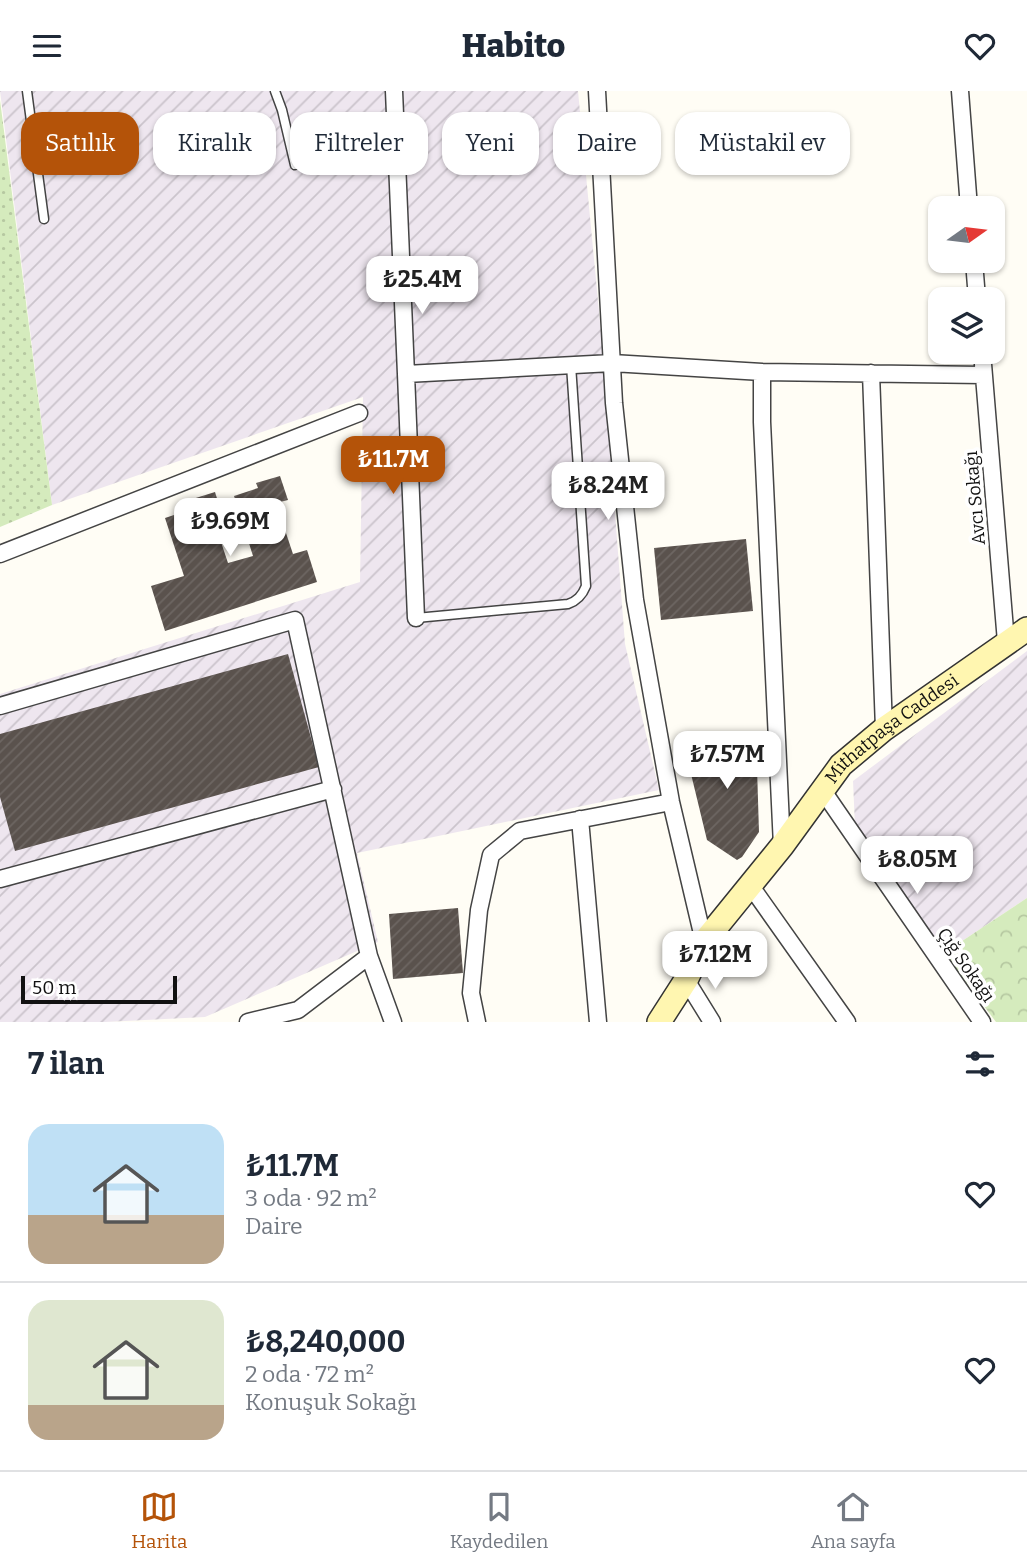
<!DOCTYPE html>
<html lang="tr">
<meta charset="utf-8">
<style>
:root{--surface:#fff;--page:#f2f2f3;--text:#1f2937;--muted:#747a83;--line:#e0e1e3;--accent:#b45309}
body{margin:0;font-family:Bitter,serif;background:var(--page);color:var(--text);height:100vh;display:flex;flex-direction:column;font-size:26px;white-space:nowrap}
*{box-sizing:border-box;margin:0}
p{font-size:23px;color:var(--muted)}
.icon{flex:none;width:38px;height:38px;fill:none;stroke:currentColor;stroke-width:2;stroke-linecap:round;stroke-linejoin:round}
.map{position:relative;height:931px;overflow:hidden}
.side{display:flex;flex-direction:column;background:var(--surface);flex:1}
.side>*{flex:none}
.guide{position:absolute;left:21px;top:21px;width:985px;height:63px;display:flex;gap:14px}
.needle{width:46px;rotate:76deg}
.tools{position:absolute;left:928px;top:105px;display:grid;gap:14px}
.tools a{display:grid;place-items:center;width:77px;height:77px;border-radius:14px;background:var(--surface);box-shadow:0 2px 5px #0004;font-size:35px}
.scale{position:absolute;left:21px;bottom:18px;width:156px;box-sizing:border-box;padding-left:7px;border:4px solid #111;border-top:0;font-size:19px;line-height:24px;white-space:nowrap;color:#111;-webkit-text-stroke:5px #fff;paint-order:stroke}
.price{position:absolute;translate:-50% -60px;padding:0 16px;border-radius:14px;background:#fff;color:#222;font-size:23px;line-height:46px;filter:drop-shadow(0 2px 4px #0008)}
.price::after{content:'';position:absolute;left:50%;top:42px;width:21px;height:16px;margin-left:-10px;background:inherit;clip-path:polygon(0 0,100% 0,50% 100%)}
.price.current{background:var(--accent);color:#fff}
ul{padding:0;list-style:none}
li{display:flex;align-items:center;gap:21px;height:175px;padding:0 28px}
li+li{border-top:2px solid var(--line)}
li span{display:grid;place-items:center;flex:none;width:196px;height:140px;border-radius:21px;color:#555}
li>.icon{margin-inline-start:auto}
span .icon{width:84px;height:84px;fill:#fffc;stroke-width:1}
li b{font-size:30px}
h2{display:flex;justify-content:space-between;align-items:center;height:84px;padding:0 28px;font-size:30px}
.pill{padding:0 24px;border-radius:21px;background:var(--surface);box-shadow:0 2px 5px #0004;font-size:24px;line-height:63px}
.pill.current{background:var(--accent);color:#fff}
header{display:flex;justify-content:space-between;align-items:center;height:91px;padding:0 28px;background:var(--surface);font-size:32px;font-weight:800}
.menu{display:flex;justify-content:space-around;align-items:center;height:98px;border-top:2px solid var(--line);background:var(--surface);font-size:19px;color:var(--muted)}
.menu a{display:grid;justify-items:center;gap:4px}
.menu .current{color:var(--accent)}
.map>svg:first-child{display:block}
</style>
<header><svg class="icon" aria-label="menu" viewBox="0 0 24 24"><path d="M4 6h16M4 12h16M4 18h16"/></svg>Habito<svg class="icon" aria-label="heart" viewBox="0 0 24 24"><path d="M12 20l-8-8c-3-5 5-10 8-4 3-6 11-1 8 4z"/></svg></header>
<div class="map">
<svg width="1027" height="931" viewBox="0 0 1027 931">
<defs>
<pattern id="industrial-furrows" width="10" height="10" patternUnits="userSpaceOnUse" patternTransform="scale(1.75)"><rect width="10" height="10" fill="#eee6ef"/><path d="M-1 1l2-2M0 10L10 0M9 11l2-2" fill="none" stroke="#cbc4cc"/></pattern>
<pattern id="grass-dots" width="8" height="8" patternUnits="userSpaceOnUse" patternTransform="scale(1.75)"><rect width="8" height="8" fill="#d5ebbd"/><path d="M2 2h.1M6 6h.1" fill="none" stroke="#b6c8a1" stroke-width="1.8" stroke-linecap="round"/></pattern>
<pattern id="park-crowns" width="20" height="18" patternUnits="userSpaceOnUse" patternTransform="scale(1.75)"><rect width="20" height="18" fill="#d5ebbd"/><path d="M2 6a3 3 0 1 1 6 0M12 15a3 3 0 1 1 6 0" fill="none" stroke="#b6c8a1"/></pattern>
<pattern id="building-hatch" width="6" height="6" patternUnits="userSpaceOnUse" patternTransform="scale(1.75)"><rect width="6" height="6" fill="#5a524d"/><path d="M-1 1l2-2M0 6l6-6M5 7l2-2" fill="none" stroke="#6d6662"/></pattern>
</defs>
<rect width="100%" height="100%" fill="#fffdf5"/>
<path fill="url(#industrial-furrows)" d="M 0,0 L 578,0 L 602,252 L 625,553 L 659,699 L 357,762 L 378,851 L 205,926 L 105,931 L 0,931 L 0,603 L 360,491 L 363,306 L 52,414 Z
M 1027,560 L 1027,807 L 944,862 L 855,735 L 853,690 Z"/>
<path fill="url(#grass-dots)" d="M 0,9 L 52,414 L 0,436 Z"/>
<path fill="url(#park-crowns)" d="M 1027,807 L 1027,931 L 996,931 L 944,862 Z"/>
<path fill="url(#building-hatch)" d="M 280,385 L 288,409 L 276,412 L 293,463 L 307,459 L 317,491 L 165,540 L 151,495 L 184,485 L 165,427 L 186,420 L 183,411 L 215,401 L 225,433 L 216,436 L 228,472 L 253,465 L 234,405 L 258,397 L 256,392 Z
M 746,448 L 753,520 L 661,529 L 654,457 Z
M 288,563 L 319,676 L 15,760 L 0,706 L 0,643 Z
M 756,644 L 759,741 L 742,766 L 737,769 L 707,749 L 684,654 Z
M 458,817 L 463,882 L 393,888 L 389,823 Z"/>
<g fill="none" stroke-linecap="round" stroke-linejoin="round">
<defs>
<path id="service" d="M 27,0 L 44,128
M 275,0 L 282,19 L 295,74
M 416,527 L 568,513 C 577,510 582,505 586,495 L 571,274"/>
<path id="minor" d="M 394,0 L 406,283 L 612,272 L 762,281
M 597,0 L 614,312 L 635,509 L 671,711 L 704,851
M 960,0 L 969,117
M 974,170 L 977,208
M 982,261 L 1006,551
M 871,282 L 884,638
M 406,283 L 416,527
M 0,463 L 359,322
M 0,615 L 295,529 L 369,865 L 393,931
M 823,700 L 982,931
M 580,728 L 598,931
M 782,755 L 762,331 L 762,281 L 983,284
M 0,788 L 333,698
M 750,794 L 847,931
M 686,889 L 712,931
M 248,931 L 298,919 L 369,865
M 477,931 L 471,902 L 479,819 L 491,764 L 520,740 L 671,711"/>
<g id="secondary">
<path id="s1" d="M 659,931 L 686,889 L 704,851 L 782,755 L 841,674 L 884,638 L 1027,538"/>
</g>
</defs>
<use href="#service" stroke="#444" stroke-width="11"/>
<use href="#minor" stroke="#444" stroke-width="19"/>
<use href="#secondary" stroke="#333" stroke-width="26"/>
<use href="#service" stroke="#fff" stroke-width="8"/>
<use href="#minor" stroke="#fff" stroke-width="16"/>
<use href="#secondary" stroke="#fff6b0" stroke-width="23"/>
</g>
<g text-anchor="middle" stroke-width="7" stroke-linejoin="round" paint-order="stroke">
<g font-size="18" fill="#111" stroke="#fff">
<text transform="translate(975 407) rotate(-95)" y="6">Avcı Sokağı</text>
<text dy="6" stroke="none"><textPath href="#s1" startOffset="378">Mithatpaşa Caddesi</textPath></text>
<text transform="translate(966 874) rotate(55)" y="6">Çığ Sokağı</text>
</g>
</g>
</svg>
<div class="tools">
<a><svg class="needle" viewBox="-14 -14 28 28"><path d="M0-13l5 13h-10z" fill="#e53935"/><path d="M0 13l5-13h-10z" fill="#747a83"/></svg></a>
<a><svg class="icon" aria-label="layers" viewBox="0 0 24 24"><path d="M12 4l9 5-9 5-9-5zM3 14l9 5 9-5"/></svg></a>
</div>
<div class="scale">50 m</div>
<b class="price" style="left:422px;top:225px">₺25.4M</b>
<b class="price current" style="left:393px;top:405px">₺11.7M</b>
<b class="price" style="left:608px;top:431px">₺8.24M</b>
<b class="price" style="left:230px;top:467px">₺9.69M</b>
<b class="price" style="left:727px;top:700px">₺7.57M</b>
<b class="price" style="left:917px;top:805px">₺8.05M</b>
<b class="price" style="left:715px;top:900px">₺7.12M</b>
<div class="guide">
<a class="pill current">Satılık</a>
<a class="pill">Kiralık</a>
<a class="pill">Filtreler</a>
<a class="pill">Yeni</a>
<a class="pill">Daire</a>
<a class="pill">Müstakil ev</a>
</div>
</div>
<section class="side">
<h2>7 ilan<svg class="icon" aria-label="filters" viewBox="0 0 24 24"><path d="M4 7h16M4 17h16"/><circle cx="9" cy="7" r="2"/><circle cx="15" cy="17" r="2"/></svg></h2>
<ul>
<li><span style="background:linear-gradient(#bfe0f5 65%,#b9a48a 0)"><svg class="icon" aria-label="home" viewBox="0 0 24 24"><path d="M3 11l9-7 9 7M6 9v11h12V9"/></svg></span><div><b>₺11.7M</b><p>3 oda · 92 m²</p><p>Daire</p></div><svg class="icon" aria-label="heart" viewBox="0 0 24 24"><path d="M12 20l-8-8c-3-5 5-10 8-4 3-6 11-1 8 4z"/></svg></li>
<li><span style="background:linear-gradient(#dfe7d0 75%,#b9a48a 0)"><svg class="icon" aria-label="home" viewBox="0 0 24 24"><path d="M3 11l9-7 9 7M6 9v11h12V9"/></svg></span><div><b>₺8,240,000</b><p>2 oda · 72 m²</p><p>Konuşuk Sokağı</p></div><svg class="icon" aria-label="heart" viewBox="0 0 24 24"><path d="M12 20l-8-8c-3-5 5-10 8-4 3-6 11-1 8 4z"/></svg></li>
</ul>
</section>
<nav class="menu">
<a class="current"><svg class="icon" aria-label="map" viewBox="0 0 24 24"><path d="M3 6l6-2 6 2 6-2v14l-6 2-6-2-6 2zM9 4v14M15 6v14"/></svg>Harita</a>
<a><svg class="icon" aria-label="saved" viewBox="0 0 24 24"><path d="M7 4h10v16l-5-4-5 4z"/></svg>Kaydedilen</a>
<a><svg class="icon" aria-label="home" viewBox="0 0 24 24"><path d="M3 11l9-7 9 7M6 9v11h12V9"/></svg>Ana sayfa</a>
</nav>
